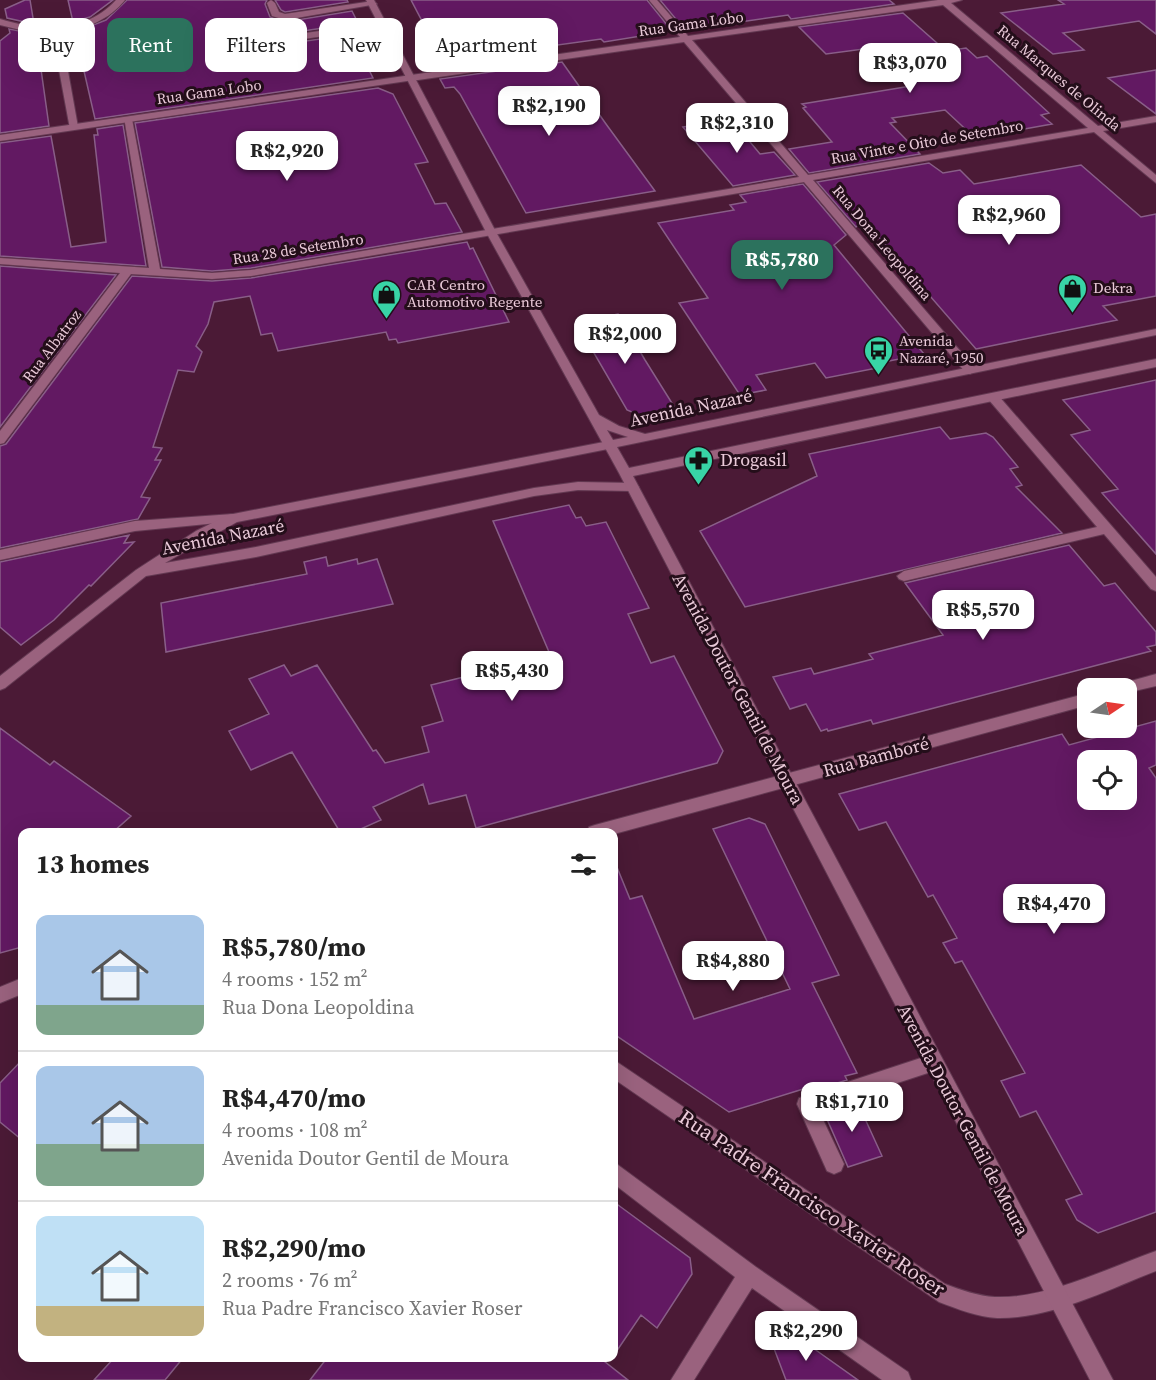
<!DOCTYPE html>
<meta charset="utf-8">
<style>
:root{--surface:#fff;--page:#f6f6f6;--text:#222;--muted:#767676;--line:#e0e0e0;--accent:#2c725d}
body{margin:0;font-family:"Source Serif 4",serif;background:var(--page);color:var(--text);height:100vh;display:flex;flex-direction:column;font-size:22px;white-space:nowrap}
*{box-sizing:border-box;margin:0}
p{font-size:20px;color:var(--muted)}
.icon{flex:none;width:33px;height:33px;fill:none;stroke:currentColor;stroke-width:2;stroke-linecap:round;stroke-linejoin:round}
.map{position:relative;flex:1;overflow:hidden}
.details{position:absolute;left:18px;top:828px;width:600px;height:534px;display:flex;flex-direction:column;background:var(--surface);border-radius:12px;box-shadow:0 6px 24px #0002}
.details>*{flex:none}
.guide{position:absolute;left:18px;top:18px;width:600px;height:54px;display:flex;gap:12px}
.needle{width:39px;rotate:77deg}
.fabs{position:absolute;left:1077px;top:678px;display:grid;gap:12px}
.fabs a{display:grid;place-items:center;width:60px;height:60px;border-radius:12px;background:var(--surface);box-shadow:0 6px 24px #0002;font-size:30px}
.price{position:absolute;translate:-50% -51px;padding:0 14px;border-radius:12px;background:#fff;color:#222;font-size:20px;line-height:39px;filter:drop-shadow(0 2px 3px #0008)}
.price::after{content:'';position:absolute;left:50%;top:36px;width:18px;height:14px;margin-left:-9px;background:inherit;clip-path:polygon(0 0,100% 0,50% 100%)}
.price.active{background:var(--accent);color:#fff}
ul{padding:0;list-style:none}
li{display:flex;align-items:center;gap:18px;height:150px;padding:0 18px}
li+li{border-top:2px solid var(--line)}
li span{display:grid;place-items:center;flex:none;width:168px;height:120px;border-radius:12px;color:#555}
li>.icon{margin-inline-start:auto}
span .icon{width:72px;height:72px;fill:#fffc;stroke-width:1}
li b{font-size:26px}
h2{display:flex;justify-content:space-between;align-items:center;height:72px;padding:0 18px;font-size:26px}
.pill{padding:0 21px;border-radius:12px;background:var(--surface);box-shadow:0 6px 24px #0002;font-size:21px;line-height:54px}
.pill.active{background:var(--accent);color:#fff}
.map>svg:first-child{display:block}
</style>
<div class="map">
<svg width="1156" height="1380" viewBox="0 0 1156 1380">
<rect width="100%" height="100%" fill="#4b1a36"/>
<path fill="#621962" stroke="#895e88" stroke-width="1.5" fill-rule="evenodd" d="M 25,0 L 30,0 L 34,24 L 7,18 L 5,9 Z
M 68,0 L 113,0 L 90,17 L 73,22 Z
M 127,0 L 267,0 L 265,4 L 270,17 L 285,22 L 352,11 L 358,23 L 248,39 L 242,44 L 248,49 L 363,33 L 371,51 L 360,52 L 373,78 L 95,119 L 75,32 L 106,20 Z
M 275,0 L 347,0 L 348,2 L 285,12 L 281,10 Z
M 411,0 L 647,0 L 672,31 L 604,42 L 601,39 L 550,46 L 555,52 L 435,69 L 425,50 L 433,49 L 430,44 L 434,44 Z
M 660,0 L 889,0 L 894,4 L 791,19 L 788,15 L 685,30 Z
M 1058,0 L 1156,0 L 1156,34 L 1139,21 L 1063,33 L 1084,50 L 1053,54 L 1001,13 L 1064,4 Z
M 903,13 L 946,51 L 966,48 L 977,58 L 987,56 L 1049,113 L 1041,115 L 1052,124 L 975,138 L 945,110 L 892,118 L 896,122 L 890,123 L 920,154 L 809,173 L 789,149 L 832,142 L 803,108 L 806,107 L 802,104 L 911,86 L 871,48 L 826,54 L 799,27 Z
M 9,29 L 36,34 L 49,126 L 0,133 L 0,41 L 10,33 Z
M 562,62 L 606,124 L 655,191 L 526,213 L 460,94 L 454,87 L 445,88 L 440,79 Z
M 1156,70 L 1156,114 L 1108,78 Z
M 378,88 L 393,94 L 428,162 L 415,164 L 435,204 L 446,203 L 462,232 L 251,268 L 212,271 L 162,267 L 135,123 Z
M 731,119 L 760,154 L 774,152 L 795,175 L 733,186 L 683,127 Z
M 123,125 L 146,266 L 0,256 L 0,143 L 51,136 L 71,247 L 106,242 L 94,135 L 98,135 L 97,129 Z
M 929,163 L 943,173 L 960,170 L 974,184 L 1081,165 L 1141,217 L 1156,214 L 1156,296 L 1103,306 L 1117,320 L 976,349 L 864,220 L 856,227 L 817,182 Z
M 803,184 L 846,235 L 834,245 L 924,354 L 879,363 L 882,367 L 826,378 L 815,363 L 756,375 L 766,390 L 740,395 L 679,303 L 708,298 L 658,223 L 734,210 L 730,205 L 746,202 L 740,195 Z
M 467,242 L 470,249 L 473,248 L 509,322 L 398,343 L 396,339 L 389,340 L 386,332 L 278,351 L 272,333 L 261,335 L 250,296 L 214,302 L 208,324 L 196,346 L 202,352 L 194,372 L 178,370 L 153,447 L 162,448 L 155,460 L 161,460 L 141,497 L 150,498 L 138,519 L 0,548 L 0,446 L 6,444 L 132,276 L 212,281 L 251,278 Z
M 0,266 L 116,275 L 0,427 Z
M 618,314 L 645,360 L 675,408 L 639,415 L 627,410 L 576,322 Z
M 1156,380 L 1156,554 L 1102,493 L 1118,489 L 1071,435 L 1090,430 L 1063,400 Z
M 940,427 L 950,439 L 986,433 L 993,437 L 1018,467 L 1010,469 L 1022,485 L 1016,487 L 1062,533 L 745,607 L 700,531 L 817,476 L 809,454 Z
M 569,505 L 576,518 L 581,517 L 586,526 L 606,522 L 649,608 L 628,614 L 651,663 L 674,656 L 723,751 L 717,763 L 476,828 L 466,795 L 429,804 L 423,784 L 373,807 L 381,820 L 354,832 L 340,832 L 292,752 L 251,770 L 229,731 L 269,714 L 249,679 L 284,665 L 291,676 L 317,665 L 373,751 L 376,750 L 385,763 L 429,752 L 422,727 L 443,721 L 431,685 L 468,676 L 469,680 L 552,659 L 493,521 Z
M 129,535 L 124,543 L 134,542 L 91,586 L 89,585 L 54,620 L 21,645 L 0,627 L 0,562 Z
M 1069,545 L 1104,586 L 1115,583 L 1156,632 L 1156,645 L 1147,647 L 1151,651 L 873,724 L 871,720 L 828,731 L 827,729 L 821,731 L 806,704 L 790,709 L 773,677 L 811,668 L 814,674 L 873,659 L 869,654 L 943,635 L 905,583 Z
M 326,557 L 328,566 L 357,559 L 358,564 L 377,559 L 393,604 L 166,652 L 161,603 L 307,574 L 304,562 Z
M 1156,721 L 1156,765 L 1149,768 L 1156,778 L 1156,1212 L 1098,1233 L 1077,1220 L 1066,1200 L 1082,1194 L 1036,1111 L 1020,1117 L 1001,1081 L 1025,1073 L 962,961 L 955,963 L 943,943 L 957,938 L 933,895 L 928,897 L 886,822 L 859,830 L 839,794 L 1062,734 L 1069,745 ZM 1088,760 L 1126,760 L 1126,800 L 1088,800 Z
M 0,728 L 50,765 L 54,761 L 131,816 L 113,832 L 22,832 L 22,947 L 0,953 Z
M 749,818 L 765,824 L 839,975 L 812,983 L 857,1073 L 845,1076 L 847,1080 L 815,1090 L 813,1086 L 729,1112 L 614,1034 L 614,860 L 630,899 L 642,896 L 694,1019 L 790,989 L 713,829 Z
M 22,1060 L 22,1140 L 0,1122 L 0,1083 Z
M 856,1099 L 882,1156 L 848,1167 L 823,1110 Z
M 614,1202 L 690,1258 L 692,1274 L 657,1328 L 641,1315 L 614,1355 Z
M 796,1336 L 858,1380 L 786,1380 L 770,1338 Z
M 114,1358 L 183,1358 L 165,1380 L 94,1380 Z
M 327,1358 L 600,1358 L 628,1380 L 310,1380 Z"/>
<g fill="none" stroke-linecap="round" stroke-linejoin="round">
<defs>
<path id="service" d="M 271,0 L 275,3 L 279,12 L 285,14 L 373,1 L 377,4 L 285,20 L 272,16 L 267,3 Z
M 383,22 L 387,25 L 386,27 L 248,47 L 244,44 L 248,41 Z
M 933,1054 L 940,1057 L 942,1063 L 940,1069 L 818,1109 L 844,1164 L 841,1171 L 834,1174 L 827,1171 L 797,1104 L 799,1098 Z"/>
<path id="minor" d="M 116,0 L 125,0 C 109,20 86,29 61,32 L 78,127 L 70,129 L 52,32 L 29,32 L 0,25 L 0,19 C 39,31 87,33 116,0 Z
M 649,0 L 657,0 L 688,36 L 938,0 L 962,0 L 951,3 L 1098,126 L 1156,116 L 1156,122 L 1103,131 L 1156,175 L 1156,183 L 1094,132 L 813,180 L 974,367 L 976,370 L 970,374 L 966,373 L 804,182 L 251,276 L 212,279 L 131,274 L 4,443 L 0,444 L 0,431 L 120,273 L 0,264 L 0,258 L 149,268 L 124,117 L 132,119 L 160,269 L 212,273 L 251,270 L 799,177 L 684,42 L 411,81 L 406,78 L 411,75 L 680,37 ZM 943,5 L 1088,128 L 808,175 L 692,40 Z
M 993,393 L 997,394 L 1156,577 L 1156,591 L 1151,589 L 1104,534 L 904,581 L 899,579 L 897,576 L 904,571 L 1097,527 L 989,400 L 987,397 Z
M 233,514 L 238,515 L 240,518 L 238,521 L 135,531 L 0,560 L 0,550 L 135,521 Z
M 1156,674 L 1156,686 L 1126,693 L 1126,688 L 1118,688 L 1120,684 Z
M 1088,693 L 1088,705 L 614,834 L 587,832 L 589,827 L 595,825 Z
M 22,978 L 22,994 L 0,1003 L 0,987 Z
M 614,1060 L 945,1284 C 961,1290 978,1296 995,1297 C 1047,1299 1108,1268 1156,1251 L 1156,1271 C 1107,1290 1051,1319 997,1318 C 977,1317 958,1309 939,1302 L 614,1079 Z
M 614,1162 L 756,1267 L 908,1372 L 911,1380 L 882,1380 L 752,1288 L 694,1380 L 671,1380 L 735,1277 L 614,1184 Z"/>
<path id="tertiary" d="M 411,75 L 416,78 L 414,80 L 0,141 L 0,135 Z
M 609,441 L 613,442 L 613,448 L 237,522 L 165,563 L 256,547 L 534,488 L 578,482 L 632,483 L 639,487 L 632,491 L 578,490 L 534,496 L 256,557 L 146,576 L 5,688 L 0,690 L 0,676 L 136,570 L 196,531 L 228,515 Z"/>
<path id="secondary" d="M 366,0 L 374,0 L 496,232 L 599,415 L 619,426 L 645,434 L 1156,329 L 1156,335 L 617,447 L 629,468 L 1156,359 L 1156,367 L 633,476 L 1113,1380 L 1090,1380 L 619,473 L 486,232 ZM 607,430 L 628,437 L 613,440 Z"/>
</defs>
<use href="#service" stroke="#633952" stroke-width="2"/>
<use href="#minor" stroke="#633952" stroke-width="2"/>
<use href="#tertiary" stroke="#633952" stroke-width="2"/>
<use href="#secondary" stroke="#633952" stroke-width="2"/>
<use href="#service" fill="#9a627e" fill-rule="evenodd"/>
<use href="#minor" fill="#9a627e" fill-rule="evenodd"/>
<use href="#tertiary" fill="#9a627e" fill-rule="evenodd"/>
<use href="#secondary" fill="#9a627e" fill-rule="evenodd"/>
</g>
<defs>
<symbol id="shop-pin" viewBox="-11 -11 22 30"><path d="M0 17L-7.5 6A9.5 9.5 0 1 1 7.5 6Z" fill="#38d4a6" stroke="#240e1a"/><path d="M-5-2.5h2.3a2.7 3.5 0 0 1 5.4 0H5L5.5 6h-11ZM-1.5-2.5h3a1.5 2.3 0 0 0-3 0Z" fill="#111"/></symbol>
<symbol id="bus-pin" viewBox="-11 -11 22 30"><path d="M0 17L-7.5 6A9.5 9.5 0 1 1 7.5 6Z" fill="#38d4a6" stroke="#240e1a"/><path d="M-5-6H5V4H4V6H2V4H-2V6H-4V4H-5ZM-3.5-4V0h7V-4ZM-3.5 1.2v1.5H-2V1.2ZM2 1.2v1.5H3.5V1.2Z" fill="#111"/></symbol>
<symbol id="pharmacy-pin" viewBox="-11 -11 22 30"><path d="M0 17L-7.5 6A9.5 9.5 0 1 1 7.5 6Z" fill="#38d4a6" stroke="#240e1a"/><path d="M-2-6h4v4h4v4h-4v4h-4v-4h-4v-4h4Z" fill="#111"/></symbol>
</defs>
<g fill-rule="evenodd">
<use href="#shop-pin" x="1056" y="272" width="33" height="45"/>
<use href="#shop-pin" x="370" y="278" width="33" height="45"/>
<use href="#bus-pin" x="862" y="334" width="33" height="45"/>
<use href="#pharmacy-pin" x="682" y="444" width="33" height="45"/>
</g>
<g text-anchor="middle" stroke-width="6" stroke-linejoin="round" paint-order="stroke">
<g font-size="15" fill="#eacad9" stroke="#240e1a">
<text transform="translate(691 24) rotate(-8)" y="5">Rua Gama Lobo</text>
<text transform="translate(1059 78) rotate(40)" y="5">Rua Marques de Olinda</text>
<text transform="translate(209 92) rotate(-8)" y="5">Rua Gama Lobo</text>
<text transform="translate(927 142) rotate(-10)" y="5">Rua Vinte e Oito de Setembro</text>
<text transform="translate(882 243) rotate(50)" y="5">Rua Dona Leopoldina</text>
<text transform="translate(298 249) rotate(-9)" y="5">Rua 28 de Setembro</text>
<text transform="translate(52 346) rotate(-53)" y="5">Rua Albatroz</text>
</g>
<g font-size="15" fill="#eacad9" stroke="#240e1a" text-anchor="start">
<text x="407" y="290">CAR Centro<tspan x="407" dy="17">Automotivo Regente</tspan></text>
<text x="1093" y="293">Dekra</text>
<text x="899" y="346">Avenida<tspan x="899" dy="17">Nazaré, 1950</tspan></text>
</g>
<g font-size="18" fill="#eacad9" stroke="#240e1a">
<text transform="translate(691 408) rotate(-12)" y="6">Avenida Nazaré</text>
<text transform="translate(223 537) rotate(-11)" y="6">Avenida Nazaré</text>
<text transform="translate(738 689) rotate(62)" y="6">Avenida Doutor Gentil de Moura</text>
<text transform="translate(876 757) rotate(-15)" y="6">Rua Bamboré</text>
<text transform="translate(963 1120) rotate(62)" y="6">Avenida Doutor Gentil de Moura</text>
</g>
<g font-size="18" fill="#eacad9" stroke="#240e1a" text-anchor="start">
<text x="720" y="466">Drogasil</text>
</g>
<g font-size="21" fill="#eacad9" stroke="#240e1a">
<text transform="translate(812 1203) rotate(34)" y="7">Rua Padre Francisco Xavier Roser</text>
</g>
</g>
</svg>
<div class="fabs">
<a><svg class="needle" viewBox="-14 -14 28 28"><path d="M0-13l5 13h-10z" fill="#e53935"/><path d="M0 13l5-13h-10z" fill="#767676"/></svg></a>
<a><svg class="icon" aria-label="locate" viewBox="0 0 24 24"><circle cx="12" cy="12" r="6"/><path d="M12 2v4M12 18v4M2 12h4M18 12h4"/></svg></a>
</div>
<b class="price" style="left:910px;top:94px">R$3,070</b>
<b class="price" style="left:549px;top:137px">R$2,190</b>
<b class="price" style="left:737px;top:154px">R$2,310</b>
<b class="price" style="left:287px;top:182px">R$2,920</b>
<b class="price" style="left:1009px;top:246px">R$2,960</b>
<b class="price active" style="left:782px;top:291px">R$5,780</b>
<b class="price" style="left:625px;top:365px">R$2,000</b>
<b class="price" style="left:983px;top:641px">R$5,570</b>
<b class="price" style="left:512px;top:702px">R$5,430</b>
<b class="price" style="left:1054px;top:935px">R$4,470</b>
<b class="price" style="left:733px;top:992px">R$4,880</b>
<b class="price" style="left:852px;top:1133px">R$1,710</b>
<b class="price" style="left:806px;top:1362px">R$2,290</b>
<div class="guide">
<a class="pill">Buy</a>
<a class="pill active">Rent</a>
<a class="pill">Filters</a>
<a class="pill">New</a>
<a class="pill">Apartment</a>
</div>
<section class="details">
<h2>13 homes<svg class="icon" aria-label="filters" viewBox="0 0 24 24"><path d="M4 7h16M4 17h16"/><circle cx="9" cy="7" r="2"/><circle cx="15" cy="17" r="2"/></svg></h2>
<ul>
<li><span style="background:linear-gradient(#a9c7e8 75%,#7fa58c 0)"><svg class="icon" aria-label="home" viewBox="0 0 24 24"><path d="M3 11l9-7 9 7M6 9v11h12V9"/></svg></span><div><b>R$5,780/mo</b><p>4 rooms · 152 m²</p><p>Rua Dona Leopoldina</p></div></li>
<li><span style="background:linear-gradient(#a9c7e8 65%,#7fa58c 0)"><svg class="icon" aria-label="home" viewBox="0 0 24 24"><path d="M3 11l9-7 9 7M6 9v11h12V9"/></svg></span><div><b>R$4,470/mo</b><p>4 rooms · 108 m²</p><p>Avenida Doutor Gentil de Moura</p></div></li>
<li><span style="background:linear-gradient(#bfe0f5 75%,#c2b280 0)"><svg class="icon" aria-label="home" viewBox="0 0 24 24"><path d="M3 11l9-7 9 7M6 9v11h12V9"/></svg></span><div><b>R$2,290/mo</b><p>2 rooms · 76 m²</p><p>Rua Padre Francisco Xavier Roser</p></div></li>
</ul>
</section>
</div>
